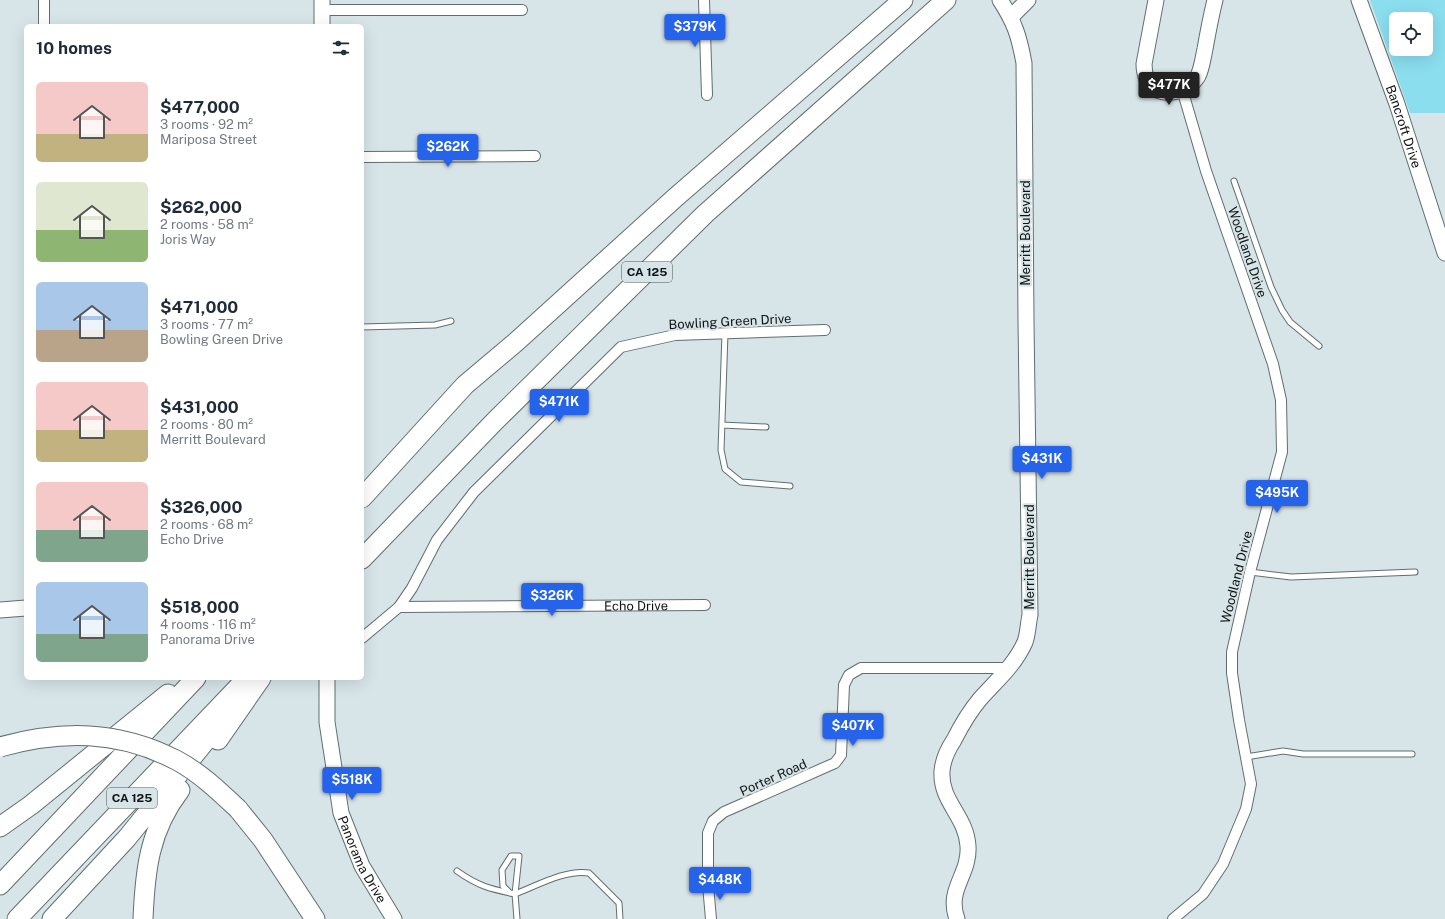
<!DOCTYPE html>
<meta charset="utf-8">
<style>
:root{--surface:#fff;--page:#f2f2f3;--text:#1f2937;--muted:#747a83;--accent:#2563eb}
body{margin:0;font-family:"Public Sans",sans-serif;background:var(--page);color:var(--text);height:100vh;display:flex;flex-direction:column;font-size:15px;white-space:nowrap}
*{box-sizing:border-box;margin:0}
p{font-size:13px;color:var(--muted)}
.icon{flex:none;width:22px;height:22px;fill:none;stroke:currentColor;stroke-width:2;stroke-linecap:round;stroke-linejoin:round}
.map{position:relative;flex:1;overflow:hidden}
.panel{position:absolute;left:24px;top:24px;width:340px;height:656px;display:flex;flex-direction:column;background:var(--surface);border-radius:6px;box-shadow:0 4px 16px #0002}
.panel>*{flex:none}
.controls{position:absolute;left:1389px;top:12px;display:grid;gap:8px}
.controls a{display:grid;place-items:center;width:44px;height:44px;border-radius:6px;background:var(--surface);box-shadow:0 4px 16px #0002;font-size:20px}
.price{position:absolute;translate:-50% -34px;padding:0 9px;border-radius:4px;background:var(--accent);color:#fff;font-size:13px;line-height:26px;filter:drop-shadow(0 1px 2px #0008)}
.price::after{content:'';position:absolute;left:50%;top:24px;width:12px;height:9px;margin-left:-6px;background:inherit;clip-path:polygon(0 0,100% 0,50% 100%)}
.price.current{background:#222;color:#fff}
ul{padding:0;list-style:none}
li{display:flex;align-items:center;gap:12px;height:100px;padding:0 12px}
li span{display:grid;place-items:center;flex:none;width:112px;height:80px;border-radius:6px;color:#555}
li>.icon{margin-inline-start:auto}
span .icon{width:48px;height:48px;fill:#fffc;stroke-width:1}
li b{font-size:17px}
h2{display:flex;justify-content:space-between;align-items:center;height:48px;padding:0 12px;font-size:17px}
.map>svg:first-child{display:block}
</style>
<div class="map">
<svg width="1445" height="919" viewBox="0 0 1445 919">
<rect width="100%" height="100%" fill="#d7e5e8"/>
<path fill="#8adeee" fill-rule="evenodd" d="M 1370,0 L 1445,0 L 1445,113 L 1410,113 ZM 1396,19 L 1426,19 L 1426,49 L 1396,49 Z"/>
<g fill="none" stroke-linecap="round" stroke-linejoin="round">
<defs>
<path id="lane" d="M 1234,181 L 1271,287 L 1282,310 L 1290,322 L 1319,346
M 362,327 L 435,325 L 451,321
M 725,333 L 721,450 L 725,469 L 741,482 L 790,486
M 722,425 L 766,427
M 1250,572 L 1291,577 L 1415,572
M 1246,757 L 1283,751 L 1303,754 L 1412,754
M 457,871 C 478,886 490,889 515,894 L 517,919
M 510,893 L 503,886 L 502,870 L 511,856 L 519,856 L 515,894 C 536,886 566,869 589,873 L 619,903 L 620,919"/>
<g id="street">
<path d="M 44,0 L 44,26"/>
<path d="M 704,0 L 707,95"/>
<path d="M 322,10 L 522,10"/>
<path d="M 362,157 L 535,156"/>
<path id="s1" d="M 399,607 L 705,605"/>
<path d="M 362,638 L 399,607 L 412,588 L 437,540 L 474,492 L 621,347 L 675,335 L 825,330"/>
<path d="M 711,919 L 708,885 L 708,833 L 713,821 L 724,812 L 835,763 L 841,755 L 844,685 L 849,675 L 861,668 L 1009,668"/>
<path d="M 1173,919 L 1203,894 L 1223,864 L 1246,809 L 1251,784 L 1239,720 L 1232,673 L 1232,652 L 1250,572 L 1282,452 L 1281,400 L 1273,364 L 1206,171 L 1182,89"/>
</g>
<g id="secondary">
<path d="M 322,0 L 322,26"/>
<path d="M 1156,0 L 1144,64 C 1144,73 1147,85 1157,90 C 1162,92 1168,93 1172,92 C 1183,91 1192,85 1198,76 C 1202,68 1203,58 1205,49 C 1208,32 1211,16 1215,0"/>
<path id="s2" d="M 1359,0 L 1397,104 L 1445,253"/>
<path d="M 1011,17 L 1028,0"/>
<path d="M 0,610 L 26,608"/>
<path id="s3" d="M 327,678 L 327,722 L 341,813 L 362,866 L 394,919"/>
<path d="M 957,919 C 946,889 970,875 968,846 C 966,815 940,802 942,771 C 943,759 948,749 954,740 C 961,726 970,711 980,699 C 996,681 1015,665 1025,642 C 1028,634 1028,624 1030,615 L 1026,321 L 1024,63 C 1019,36 1015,23 1000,0"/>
</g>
<path id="highway" d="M 362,498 L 465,385 L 516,342 L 676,197 L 903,0
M 362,559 L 495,421 L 705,214 L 946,0
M 218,740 L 261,678
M 238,809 L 263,840 L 315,919
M 0,827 L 31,805 L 168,694
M 0,885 L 196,678
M 17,919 L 247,678
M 52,919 L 127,838 L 220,723
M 143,919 C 145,871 149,830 180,790"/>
</defs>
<use href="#lane" stroke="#616e70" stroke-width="7"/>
<use href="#street" stroke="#616e70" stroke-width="12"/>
<use href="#secondary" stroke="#616e70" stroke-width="17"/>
<use href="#highway" stroke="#616e70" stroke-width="21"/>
<use href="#lane" stroke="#fff" stroke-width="5"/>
<use href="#street" stroke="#fff" stroke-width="10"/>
<use href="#secondary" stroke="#fff" stroke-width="15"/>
<use href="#highway" stroke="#fff" stroke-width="19"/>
<defs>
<path id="highway-bridge" d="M 0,747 C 61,730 118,730 176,760 C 199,772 219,791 238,809"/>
</defs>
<use href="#highway-bridge" stroke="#616e70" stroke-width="21" stroke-linecap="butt"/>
<use href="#highway-bridge" stroke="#fff" stroke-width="19"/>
</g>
<g text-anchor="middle" stroke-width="4" stroke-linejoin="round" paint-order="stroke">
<g fill="#d7e5e8" stroke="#4b5254" stroke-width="1">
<rect x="622" y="262" width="50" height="20" rx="3"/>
<rect x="107" y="788" width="50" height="20" rx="3"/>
</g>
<g font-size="12" font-weight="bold" fill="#0f1314">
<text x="647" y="276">CA 125</text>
<text x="132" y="802">CA 125</text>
</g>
<g font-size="13" fill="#0f1314" stroke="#d7e5e8">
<text dy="5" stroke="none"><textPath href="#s2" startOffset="134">Bancroft Drive</textPath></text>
<text transform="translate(1025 233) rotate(-90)" y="5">Merritt Boulevard</text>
<text transform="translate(1248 252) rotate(71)" y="5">Woodland Drive</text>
<text transform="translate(730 321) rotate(-3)" y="5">Bowling Green Drive</text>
<text transform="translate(1029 557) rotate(-90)" y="5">Merritt Boulevard</text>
<text transform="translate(1236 577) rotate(-76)" y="5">Woodland Drive</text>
<text dy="5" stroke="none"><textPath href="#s1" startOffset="237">Echo Drive</textPath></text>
<text transform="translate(773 777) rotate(-24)" y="5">Porter Road</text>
<text dy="5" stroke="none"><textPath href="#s3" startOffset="187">Panorama Drive</textPath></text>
</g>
</g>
</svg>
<div class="controls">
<a><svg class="icon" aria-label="locate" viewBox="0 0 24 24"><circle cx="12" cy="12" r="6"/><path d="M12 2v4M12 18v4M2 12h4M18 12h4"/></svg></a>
</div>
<b class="price" style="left:695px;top:48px">$379K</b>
<b class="price current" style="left:1169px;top:106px">$477K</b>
<b class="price" style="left:448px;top:168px">$262K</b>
<b class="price" style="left:559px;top:423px">$471K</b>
<b class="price" style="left:1042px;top:480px">$431K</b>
<b class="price" style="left:1277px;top:514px">$495K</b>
<b class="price" style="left:552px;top:617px">$326K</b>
<b class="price" style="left:853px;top:747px">$407K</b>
<b class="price" style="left:352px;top:801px">$518K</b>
<b class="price" style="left:720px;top:901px">$448K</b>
<section class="panel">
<h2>10 homes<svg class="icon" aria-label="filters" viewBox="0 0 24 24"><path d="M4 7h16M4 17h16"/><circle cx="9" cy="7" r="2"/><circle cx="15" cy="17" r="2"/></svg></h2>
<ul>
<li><span style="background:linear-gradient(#f6c9c9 65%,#c2b280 0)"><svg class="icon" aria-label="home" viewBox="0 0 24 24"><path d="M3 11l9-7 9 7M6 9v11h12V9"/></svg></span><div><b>$477,000</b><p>3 rooms · 92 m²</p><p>Mariposa Street</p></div></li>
<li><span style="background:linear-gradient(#dfe7d0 60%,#8fb573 0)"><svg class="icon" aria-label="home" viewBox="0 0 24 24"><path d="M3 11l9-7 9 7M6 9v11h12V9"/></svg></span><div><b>$262,000</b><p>2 rooms · 58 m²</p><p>Joris Way</p></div></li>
<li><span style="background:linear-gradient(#a9c7e8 60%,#b9a48a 0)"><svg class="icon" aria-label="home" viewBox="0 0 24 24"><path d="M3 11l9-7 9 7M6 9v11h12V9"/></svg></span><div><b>$471,000</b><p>3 rooms · 77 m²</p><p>Bowling Green Drive</p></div></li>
<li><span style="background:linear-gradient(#f6c9c9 60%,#c2b280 0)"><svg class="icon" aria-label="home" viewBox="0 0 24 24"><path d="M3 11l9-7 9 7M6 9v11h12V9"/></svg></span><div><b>$431,000</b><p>2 rooms · 80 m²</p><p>Merritt Boulevard</p></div></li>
<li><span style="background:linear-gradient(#f6c9c9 60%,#7fa58c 0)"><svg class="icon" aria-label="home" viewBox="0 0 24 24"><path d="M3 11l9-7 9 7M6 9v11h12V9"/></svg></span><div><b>$326,000</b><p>2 rooms · 68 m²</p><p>Echo Drive</p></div></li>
<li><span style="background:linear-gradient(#a9c7e8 65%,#7fa58c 0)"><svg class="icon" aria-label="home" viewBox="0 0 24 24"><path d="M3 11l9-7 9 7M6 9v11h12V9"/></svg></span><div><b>$518,000</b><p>4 rooms · 116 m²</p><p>Panorama Drive</p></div></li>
</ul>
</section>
</div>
